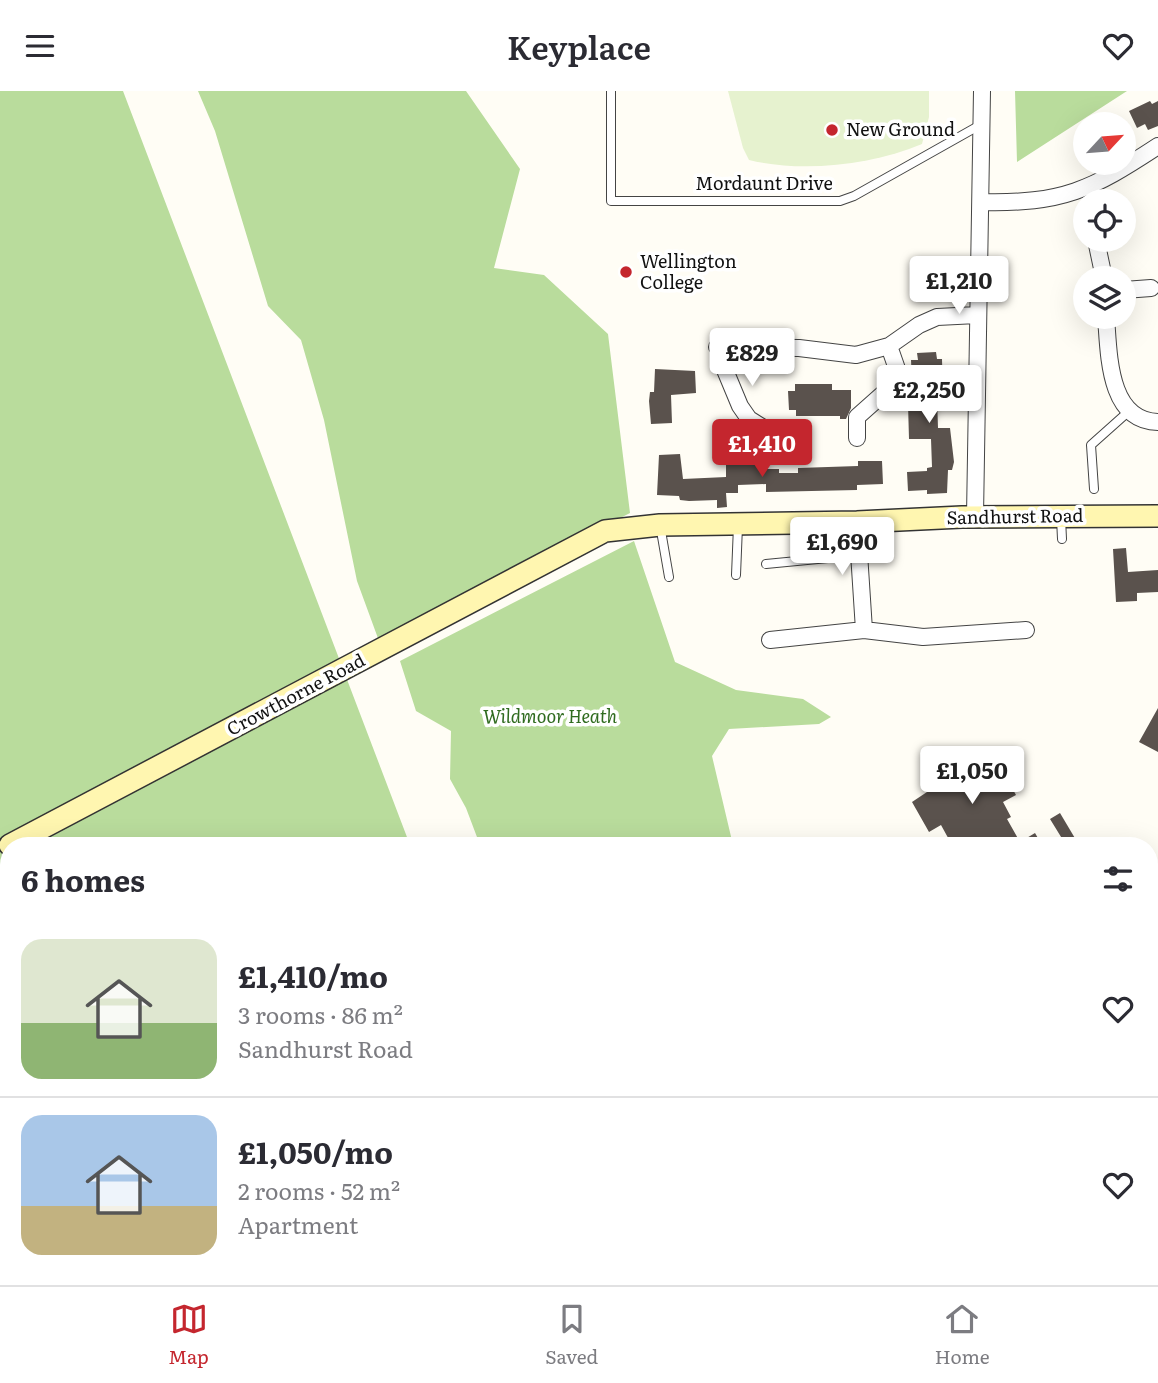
<!DOCTYPE html>
<meta charset="utf-8">
<style>
:root{--surface:#fff;--page:#f2f2f3;--text:#2b2b33;--muted:#7c7c81;--line:#e1e1e2;--accent:#c4262e}
body{margin:0;font-family:Literata,serif;background:var(--page);color:var(--text);height:100vh;display:flex;flex-direction:column;font-size:26px;white-space:nowrap}
*{box-sizing:border-box;margin:0}
p{font-size:23px;color:var(--muted)}
.icon{flex:none;width:38px;height:38px;fill:none;stroke:currentColor;stroke-width:2;stroke-linecap:round;stroke-linejoin:round}
.map{position:relative;flex:1;overflow:hidden}
.details{position:absolute;left:0px;top:746px;width:1158px;height:450px;display:flex;flex-direction:column;background:var(--surface);border-radius:28px 28px 0 0;box-shadow:0 7px 28px #0002}
.details>*{flex:none}
.needle{width:46px;rotate:64deg}
.tools{position:absolute;left:1073px;top:21px;display:grid;gap:14px}
.tools a{display:grid;place-items:center;width:63px;height:63px;border-radius:50%;background:var(--surface);box-shadow:0 7px 28px #0002;font-size:35px}
.price{position:absolute;translate:-50% -60px;padding:0 16px;border-radius:7px;background:#fff;color:#222;font-size:23px;line-height:46px;filter:drop-shadow(0 2px 4px #0008)}
.price::after{content:'';position:absolute;left:50%;top:42px;width:21px;height:16px;margin-left:-10px;background:inherit;clip-path:polygon(0 0,100% 0,50% 100%)}
.price.selected{background:var(--accent);color:#fff}
ul{padding:0;list-style:none}
li{display:flex;align-items:center;gap:21px;height:175px;padding:0 21px}
li+li{border-top:2px solid var(--line)}
li span{display:grid;place-items:center;flex:none;width:196px;height:140px;border-radius:21px;color:#555}
li>.icon{margin-inline-start:auto}
span .icon{width:84px;height:84px;fill:#fffc;stroke-width:1}
li b{font-size:30px}
h2{display:flex;justify-content:space-between;align-items:center;height:84px;padding:0 21px;font-size:30px}
header{display:flex;justify-content:space-between;align-items:center;height:91px;padding:0 21px;background:var(--surface);font-size:32px;font-weight:600}
.tabs{display:flex;justify-content:space-around;align-items:center;height:98px;border-top:2px solid var(--line);background:var(--surface);font-size:19px;color:var(--muted)}
.tabs a{display:grid;justify-items:center;gap:4px}
.tabs .selected{color:var(--accent)}
.map>svg:first-child{display:block}
</style>
<header><svg class="icon" aria-label="menu" viewBox="0 0 24 24"><path d="M4 6h16M4 12h16M4 18h16"/></svg>Keyplace<svg class="icon" aria-label="heart" viewBox="0 0 24 24"><path d="M12 20l-8-8c-3-5 5-10 8-4 3-6 11-1 8 4z"/></svg></header>
<div class="map">
<svg width="1158" height="1194" viewBox="0 0 1158 1194">
<rect width="100%" height="100%" fill="#fffdf5"/>
<path fill="#d5ebbd" d="M 9,774 L 9,1186 L 975,1186 L 976,1194 L 0,1194 L 0,778 Z"/>
<path fill="#b9dc9c" d="M 0,0 L 123,0 L 410,754 L 9,754 L 9,800 L 7,787 L 0,788 Z
M 198,0 L 466,0 L 520,78 L 494,177 L 544,184 L 608,243 L 630,422 L 379,550 L 357,490 L 324,329 L 301,249 L 268,215 L 215,40 Z
M 1015,0 L 1127,0 L 1017,71 Z
M 634,450 L 675,571 L 736,599 L 803,608 L 831,626 L 819,633 L 729,638 L 712,665 L 733,754 L 480,754 L 466,717 L 450,688 L 451,640 L 416,620 L 400,570 Z
M 567,1186 L 570,1194 L 354,1194 L 350,1187 Z
M 982,1186 L 983,1194 L 637,1194 L 635,1187 Z"/>
<path fill="#e6f2cf" d="M 728,0 L 929,0 L 929,26 L 922,53 C 872,74 803,82 749,69 L 743,57 Z"/>
<path fill="#5a524d" d="M 1150,10 L 1152,13 L 1158,10 L 1158,35 L 1148,39 L 1145,33 L 1137,37 L 1129,20 Z
M 936,261 L 937,268 L 942,268 L 943,305 L 937,306 L 938,337 L 950,337 L 954,371 L 952,379 L 948,379 L 947,402 L 927,403 L 927,399 L 908,400 L 907,381 L 927,380 L 927,377 L 932,376 L 931,348 L 909,348 L 908,313 L 913,313 L 911,269 L 918,269 L 917,262 Z
M 655,278 L 695,280 L 696,302 L 671,304 L 672,332 L 651,333 L 649,310 L 650,301 L 654,301 Z
M 795,293 L 832,293 L 832,299 L 851,299 L 851,317 L 846,328 L 840,328 L 840,325 L 796,325 L 796,319 L 789,319 L 788,300 L 795,300 Z
M 680,363 L 683,388 L 726,386 L 726,364 L 737,364 L 737,371 L 763,370 L 763,378 L 779,378 L 779,382 L 798,382 L 798,377 L 858,375 L 858,370 L 882,370 L 883,393 L 857,394 L 857,399 L 766,401 L 766,393 L 738,394 L 738,402 L 726,402 L 727,416 L 717,417 L 717,409 L 689,410 L 680,409 L 679,405 L 657,404 L 659,364 Z
M 1126,457 L 1128,481 L 1158,479 L 1158,501 L 1137,502 L 1137,510 L 1116,511 L 1113,458 Z
M 1158,617 L 1158,661 L 1139,651 Z
M 993,663 L 1016,704 L 1003,711 L 1011,726 L 1007,728 L 1020,751 L 1035,742 L 1042,754 L 973,754 L 969,747 L 952,754 L 941,734 L 929,741 L 912,711 L 939,693 L 937,690 L 981,665 L 983,669 Z
M 1060,722 L 1079,754 L 1066,754 L 1050,728 Z"/>
<g fill="none" stroke-linecap="round" stroke-linejoin="round">
<defs>
<path id="lane" d="M 611,0 L 611,110 L 840,110 L 854,105 L 982,33
M 1094,398 L 1091,354 L 1128,321
M 1061,427 L 1062,448
M 660,434 L 669,486
M 766,473 L 859,464
M 736,484 L 738,435
M 1150,1027 L 1158,1022"/>
<path id="street" d="M 981,111 C 1063,113 1091,99 1158,55
M 1096,149 L 1104,187
M 1124,199 L 1151,197
M 1106,226 C 1109,263 1108,330 1158,331
M 717,256 L 799,257 L 856,264 L 889,255 L 919,234 L 937,226 L 977,224
M 727,256 L 725,279 L 740,315 L 749,328 L 770,341
M 857,347 L 857,326 L 893,294 L 897,278 L 889,255
M 975,425 L 982,0
M 857,431 L 864,539
M 770,549 L 864,539 L 923,546 L 1026,539
M 1150,930 L 1158,935"/>
<path id="secondary" d="M 10,754 L 605,440 L 660,434 L 857,431 L 962,426 L 1158,425"/>
</defs>
<use href="#lane" stroke="#444" stroke-width="10"/>
<use href="#street" stroke="#444" stroke-width="18"/>
<use href="#secondary" stroke="#333" stroke-width="24"/>
<use href="#lane" stroke="#fff" stroke-width="8"/>
<use href="#street" stroke="#fff" stroke-width="16"/>
<use href="#secondary" stroke="#fff6b0" stroke-width="21"/>
</g>
<g fill="#c4262e" stroke="#fff" stroke-width="2.5">
<circle cx="832" cy="39" r="7"/>
<circle cx="626" cy="181" r="7"/>
</g>
<g text-anchor="middle" stroke-width="7" stroke-linejoin="round" paint-order="stroke">
<g font-size="18" fill="#111" stroke="#fff" text-anchor="start">
<text x="846" y="45">New Ground</text>
<text x="640" y="177">Wellington<tspan x="640" dy="21">College</tspan></text>
</g>
<g font-size="18" fill="#111" stroke="#fff">
<text x="764" y="99">Mordaunt Drive</text>
<text transform="translate(1015 426) rotate(-1)" y="6">Sandhurst Road</text>
<text transform="translate(296 604) rotate(-28)" y="6">Crowthorne Road</text>
</g>
<g font-size="18" font-style="italic" fill="#2f6b1f" stroke="#fff">
<text x="550" y="632">Wildmoor Heath</text>
</g>
</g>
</svg>
<div class="tools">
<a><svg class="needle" viewBox="-14 -14 28 28"><path d="M0-13l5 13h-10z" fill="#e53935"/><path d="M0 13l5-13h-10z" fill="#7c7c81"/></svg></a>
<a><svg class="icon" aria-label="locate" viewBox="0 0 24 24"><circle cx="12" cy="12" r="6"/><path d="M12 2v4M12 18v4M2 12h4M18 12h4"/></svg></a>
<a><svg class="icon" aria-label="layers" viewBox="0 0 24 24"><path d="M12 4l9 5-9 5-9-5zM3 14l9 5 9-5"/></svg></a>
</div>
<b class="price" style="left:959px;top:225px">£1,210</b>
<b class="price" style="left:752px;top:297px">£829</b>
<b class="price" style="left:929px;top:334px">£2,250</b>
<b class="price selected" style="left:762px;top:388px">£1,410</b>
<b class="price" style="left:842px;top:486px">£1,690</b>
<b class="price" style="left:972px;top:715px">£1,050</b>
<section class="details">
<h2>6 homes<svg class="icon" aria-label="filters" viewBox="0 0 24 24"><path d="M4 7h16M4 17h16"/><circle cx="9" cy="7" r="2"/><circle cx="15" cy="17" r="2"/></svg></h2>
<ul>
<li><span style="background:linear-gradient(#dfe7d0 60%,#8fb573 0)"><svg class="icon" aria-label="home" viewBox="0 0 24 24"><path d="M3 11l9-7 9 7M6 9v11h12V9"/></svg></span><div><b>£1,410/mo</b><p>3 rooms · 86 m²</p><p>Sandhurst Road</p></div><svg class="icon" aria-label="heart" viewBox="0 0 24 24"><path d="M12 20l-8-8c-3-5 5-10 8-4 3-6 11-1 8 4z"/></svg></li>
<li><span style="background:linear-gradient(#a9c7e8 65%,#c2b280 0)"><svg class="icon" aria-label="home" viewBox="0 0 24 24"><path d="M3 11l9-7 9 7M6 9v11h12V9"/></svg></span><div><b>£1,050/mo</b><p>2 rooms · 52 m²</p><p>Apartment</p></div><svg class="icon" aria-label="heart" viewBox="0 0 24 24"><path d="M12 20l-8-8c-3-5 5-10 8-4 3-6 11-1 8 4z"/></svg></li>
</ul>
</section>
</div>
<nav class="tabs">
<a class="selected"><svg class="icon" aria-label="map" viewBox="0 0 24 24"><path d="M3 6l6-2 6 2 6-2v14l-6 2-6-2-6 2zM9 4v14M15 6v14"/></svg>Map</a>
<a><svg class="icon" aria-label="saved" viewBox="0 0 24 24"><path d="M7 4h10v16l-5-4-5 4z"/></svg>Saved</a>
<a><svg class="icon" aria-label="home" viewBox="0 0 24 24"><path d="M3 11l9-7 9 7M6 9v11h12V9"/></svg>Home</a>
</nav>
